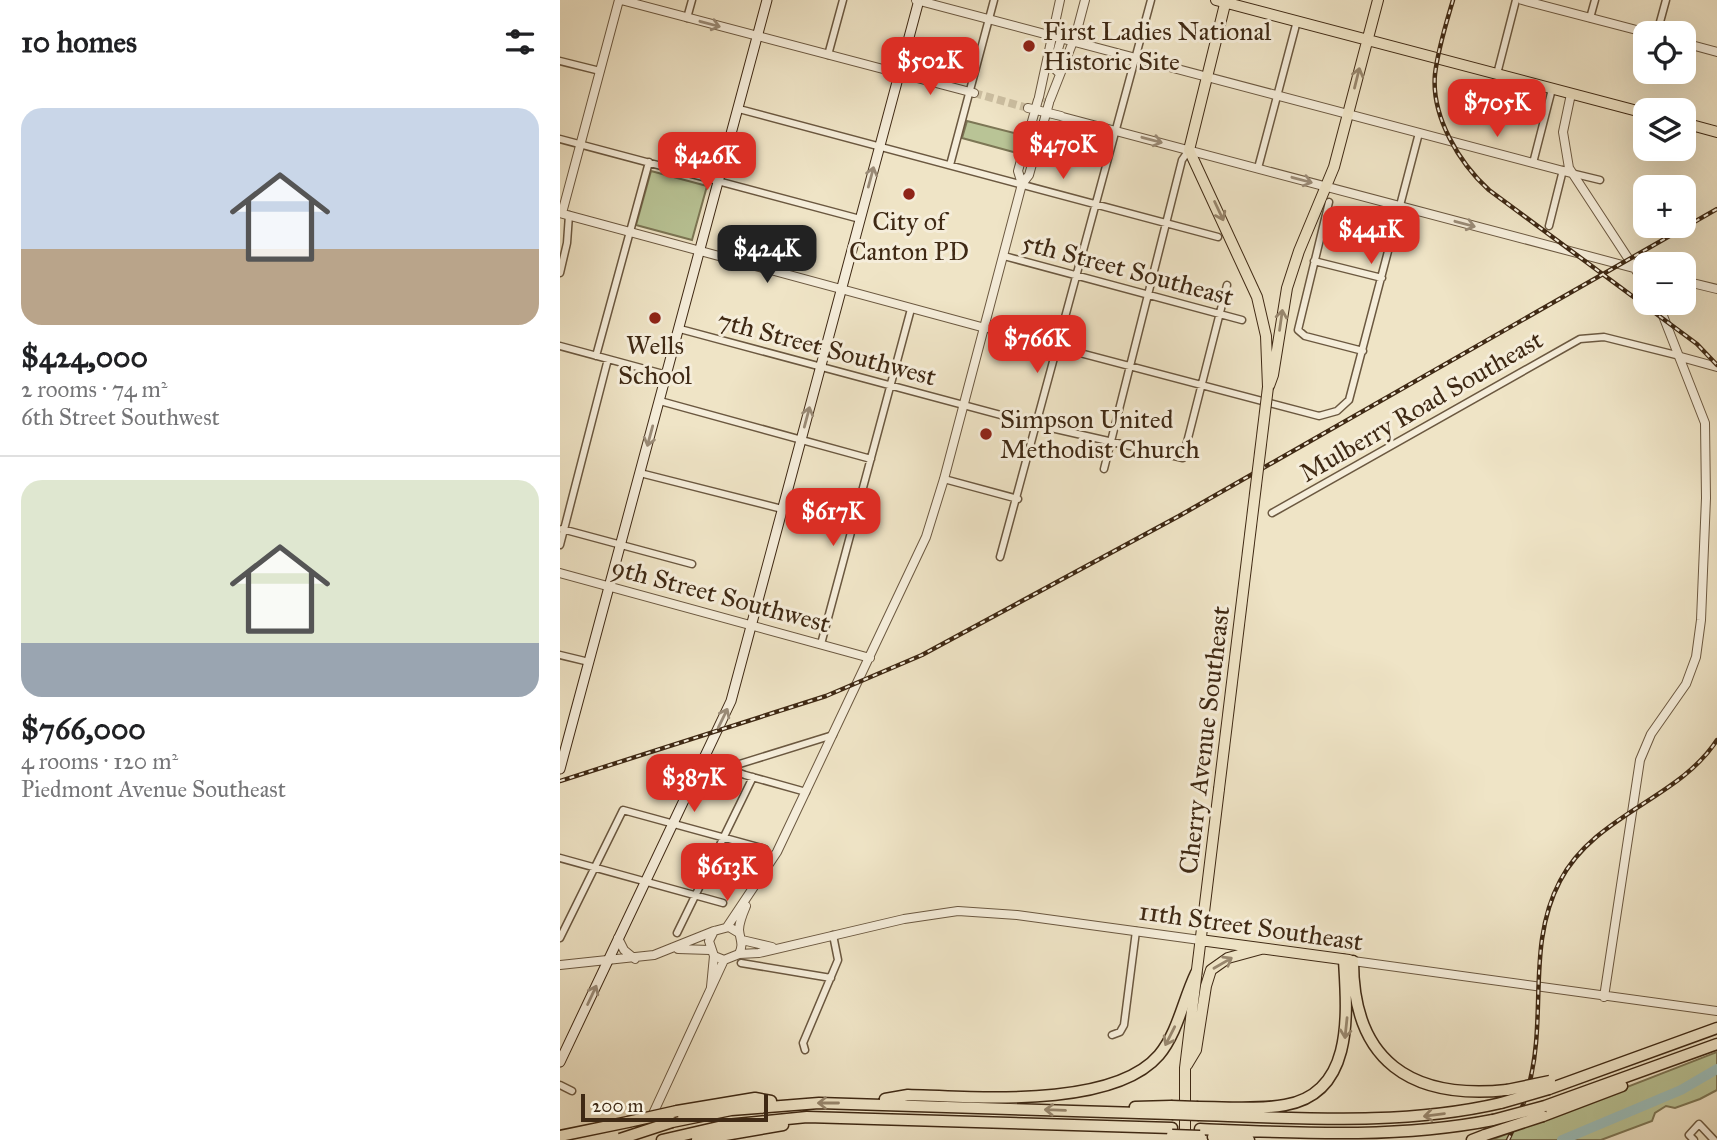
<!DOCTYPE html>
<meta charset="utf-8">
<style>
:root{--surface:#fff;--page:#f2f2f2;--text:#202124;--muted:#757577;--line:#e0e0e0;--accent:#d93025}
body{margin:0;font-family:"IM FELL Great Primer",serif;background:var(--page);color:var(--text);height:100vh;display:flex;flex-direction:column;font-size:26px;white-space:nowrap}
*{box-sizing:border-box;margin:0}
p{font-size:23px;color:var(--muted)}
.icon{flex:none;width:38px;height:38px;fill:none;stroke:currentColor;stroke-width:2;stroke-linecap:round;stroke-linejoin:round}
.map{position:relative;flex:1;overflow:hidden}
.drawer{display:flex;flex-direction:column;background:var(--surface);width:560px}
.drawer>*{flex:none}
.buttons{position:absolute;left:1073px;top:21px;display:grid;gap:14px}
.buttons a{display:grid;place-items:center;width:63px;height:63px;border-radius:14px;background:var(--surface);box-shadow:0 7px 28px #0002;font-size:35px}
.scale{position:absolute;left:21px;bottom:18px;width:187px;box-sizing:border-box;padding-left:7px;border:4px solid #3f2914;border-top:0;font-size:19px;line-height:24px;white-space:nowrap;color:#3f2914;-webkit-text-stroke:5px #f5edda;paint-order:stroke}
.price{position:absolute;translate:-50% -60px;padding:0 16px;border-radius:14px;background:var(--accent);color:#fff;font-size:23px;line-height:46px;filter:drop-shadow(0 2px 4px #0008)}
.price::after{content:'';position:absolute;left:50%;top:42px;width:21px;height:16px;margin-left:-10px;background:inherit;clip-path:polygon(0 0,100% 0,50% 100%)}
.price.active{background:#222;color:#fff}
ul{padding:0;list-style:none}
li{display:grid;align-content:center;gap:14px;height:371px;padding:0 21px}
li+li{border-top:2px solid var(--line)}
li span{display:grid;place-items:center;height:217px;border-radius:21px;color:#555}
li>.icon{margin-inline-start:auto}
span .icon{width:126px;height:126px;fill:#fffc;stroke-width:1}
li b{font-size:30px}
h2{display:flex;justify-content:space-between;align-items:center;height:84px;padding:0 21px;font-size:30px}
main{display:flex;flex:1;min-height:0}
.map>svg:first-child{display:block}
</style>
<main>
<section class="drawer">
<h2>10 homes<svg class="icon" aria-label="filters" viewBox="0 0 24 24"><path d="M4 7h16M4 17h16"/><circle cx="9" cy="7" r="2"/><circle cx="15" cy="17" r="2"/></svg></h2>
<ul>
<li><span style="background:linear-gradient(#c9d6e8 65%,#b9a48a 0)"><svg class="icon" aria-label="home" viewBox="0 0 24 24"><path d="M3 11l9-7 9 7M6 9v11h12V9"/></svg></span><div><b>$424,000</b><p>2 rooms · 74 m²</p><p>6th Street Southwest</p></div></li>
<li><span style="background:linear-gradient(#dfe7d0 75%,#9aa5b1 0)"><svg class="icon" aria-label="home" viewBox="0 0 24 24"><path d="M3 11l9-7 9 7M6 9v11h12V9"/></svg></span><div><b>$766,000</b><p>4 rooms · 120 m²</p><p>Piedmont Avenue Southeast</p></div></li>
</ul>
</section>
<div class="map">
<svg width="1157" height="1140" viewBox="0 0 1157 1140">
<rect width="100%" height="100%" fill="#efe4c6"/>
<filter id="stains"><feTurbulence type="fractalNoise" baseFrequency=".00286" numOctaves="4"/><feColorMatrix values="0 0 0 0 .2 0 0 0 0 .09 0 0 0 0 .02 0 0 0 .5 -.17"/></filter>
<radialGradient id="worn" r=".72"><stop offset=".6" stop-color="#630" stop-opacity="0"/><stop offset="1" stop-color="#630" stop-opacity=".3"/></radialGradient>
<path fill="#b9c496" stroke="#7c7655" stroke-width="2" d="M 407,121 L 462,135 L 457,153 L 402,138 Z
M 91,171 L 147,186 L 132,240 L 76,225 Z
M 1157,1052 L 1157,1090 L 1140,1099 L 1115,1108 L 1106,1106 L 1095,1113 L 1092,1121 L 1041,1140 L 931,1140 Z"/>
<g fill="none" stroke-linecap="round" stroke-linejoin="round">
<path stroke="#9bbebb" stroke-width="10" d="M 1002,1140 L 1121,1090 L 1157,1069"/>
<path stroke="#ccbfa2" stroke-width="8" stroke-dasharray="8 4" stroke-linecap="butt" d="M 414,93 L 468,108
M 483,102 L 484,98"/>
<defs>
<path id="minor" d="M 127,18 L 132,0
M 1030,18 L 1035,0
M 1097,33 L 1106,0
M 268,55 L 283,0
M 0,61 L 40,71
M 937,74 L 956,0
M 179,109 L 658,237
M 0,139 L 300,219
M 973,163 L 992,89
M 390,165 L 434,0
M 698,168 L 737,21
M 1011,173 L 1040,180
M 769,202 L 738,330 L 745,336 L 803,351
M 989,226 L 1003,170
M 444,256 L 682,320
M 754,261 L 822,278
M 0,273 L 7,243 L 9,215
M 425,328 L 759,416 L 777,411 L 789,400 L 859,133
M 120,329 L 478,425 L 623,458 L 667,285
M 0,346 L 107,375
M 36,356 L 89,162
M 100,401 L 311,459
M 544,469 L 622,160 L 629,150
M 80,473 L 293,527
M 384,479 L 458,499
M 712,513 L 1020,339 L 1044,337 L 1120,356
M 2,529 L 132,564
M 0,545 L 48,359
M 440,557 L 591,0
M 261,644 L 351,309
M 0,655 L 29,662
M 143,759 L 185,775 L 246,792
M 170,767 L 273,735
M 0,858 L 163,903
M 117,933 L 193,777
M 0,938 L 63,810 L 205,849
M 181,963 L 271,978
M 552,1035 L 560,1032 L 564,1025 L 576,931
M 245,1050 L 243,1043 L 278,960 L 273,935
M 0,1085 L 12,1091
M 1134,1140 L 1129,1135 L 1139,1124 L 1154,1140"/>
<path id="tertiary" d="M 61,0 L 414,93
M 356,0 L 1011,173
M 962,0 L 1088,33
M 1124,43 L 1157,52
M 498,72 L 493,67 L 501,39
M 1011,94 L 1003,132 L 1009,168 L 1085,284
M 479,97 L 500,0
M 490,100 L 516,34 L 525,0
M 468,108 L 501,116
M 503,117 L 1085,271
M 462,184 L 458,171 L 478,100
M 0,213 L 425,328
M 2,213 L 59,0
M 1124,281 L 1157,289
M 1121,357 L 1157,367
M 0,573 L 310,658
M 167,927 L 217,852 L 366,537 L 384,479 L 462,184 L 469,175 L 489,103
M 179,933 L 169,927 L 154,931 L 149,941 L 154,956 L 164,960 L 179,954 C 184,944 180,940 179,930 C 179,922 183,913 186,906
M 58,938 L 64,950 L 75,959
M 182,940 L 212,947
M 118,949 L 150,950
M 179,954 L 199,953 L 344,919 L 398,911 L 457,915 L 640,940
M 793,961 L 1157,1011
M 0,965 L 94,955 L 154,931
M 151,987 L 154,956
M 1044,997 L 1080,760 L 1091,734 L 1126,684 L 1136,657 L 1141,620 L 1146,498 L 1145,423 L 1098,303
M 91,1118 L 164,960"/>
<path id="secondary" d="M 0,769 L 207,0
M 0,1062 L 171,701 L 359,0"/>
<path id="primary" d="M 656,0 L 1085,113
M 666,0 L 629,150 L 697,297 L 706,336 L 708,387
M 1124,123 L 1157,132
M 709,386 L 713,375 L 727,288 L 739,251 L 774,167 L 818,0
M 640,940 L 789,960
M 627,1065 L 636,1050 L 646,986 L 651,970 L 668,958 L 701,949
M 625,1140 L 625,1068 L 659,789"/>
<path id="motorway" d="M 793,961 C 793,1061 851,1100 947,1090
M 989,1089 L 1157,1028
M 325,1099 L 348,1095 C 413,1097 553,1109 599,1055 C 618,1032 623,1000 636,973
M 985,1106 L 1157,1044
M 575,1107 L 611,1106
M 638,1107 C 667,1107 697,1110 725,1105 C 795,1093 787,1012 784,960
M 117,1111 L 195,1098 L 211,1101
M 639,1115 C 741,1118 842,1126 941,1103
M 983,1116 L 1062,1086
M 112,1122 L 171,1110 L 259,1103 L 612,1114
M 640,1129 C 738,1133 836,1139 933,1120
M 0,1136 L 68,1122
M 653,1137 L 689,1140
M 102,1140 L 167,1125 L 247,1117 L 612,1128
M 137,1140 L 223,1125
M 912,1140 L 925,1135"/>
</defs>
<use href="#minor" stroke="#6b5840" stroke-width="9"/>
<use href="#tertiary" stroke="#6b5840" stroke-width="10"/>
<use href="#secondary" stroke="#3f2914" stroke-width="11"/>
<use href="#primary" stroke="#3f2914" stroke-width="12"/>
<use href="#motorway" stroke="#3f2914" stroke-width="13"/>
<use href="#minor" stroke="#f5edda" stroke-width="6"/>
<use href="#tertiary" stroke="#f5edda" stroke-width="8"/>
<use href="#secondary" stroke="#f5edda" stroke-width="9"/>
<use href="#primary" stroke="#efe4c6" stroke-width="10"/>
<use href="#motorway" stroke="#efe4c6" stroke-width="10"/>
<defs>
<path id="rail" d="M 893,0 C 886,24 878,49 875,74 C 871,116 899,163 929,190 L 1137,344 L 1157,365
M 0,781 L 266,696 L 362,655 L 619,516 L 1157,209
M 948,1140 C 964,1109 973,1078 976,1043 C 981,988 973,932 1000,881 C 1035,814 1119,799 1157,740"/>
</defs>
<use href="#rail" stroke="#3f2914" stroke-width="4.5"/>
<use href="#rail" stroke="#f5edda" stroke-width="2" stroke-dasharray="5" stroke-linecap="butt"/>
<defs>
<path id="primary-bridge" d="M 659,789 L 708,387"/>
<path id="motorway-bridge" d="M 947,1090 L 990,1081
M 941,1103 L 989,1089
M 611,1106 L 638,1107
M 612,1114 L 639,1115
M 933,1120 L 985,1106
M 68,1122 L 117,1111
M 612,1135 L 640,1136
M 925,1135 L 983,1116
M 60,1139 L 112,1122"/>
</defs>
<use href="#primary-bridge" stroke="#3f2914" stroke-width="12" stroke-linecap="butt"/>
<use href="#motorway-bridge" stroke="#3f2914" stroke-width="13" stroke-linecap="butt"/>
<use href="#primary-bridge" stroke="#efe4c6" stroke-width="10"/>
<use href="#motorway-bridge" stroke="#efe4c6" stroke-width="10"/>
</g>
<defs><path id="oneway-shaft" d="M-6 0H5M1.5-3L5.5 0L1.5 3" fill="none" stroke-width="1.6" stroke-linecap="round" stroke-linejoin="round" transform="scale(1.75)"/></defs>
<g stroke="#9a8b77">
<use href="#oneway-shaft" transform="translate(150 24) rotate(15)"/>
<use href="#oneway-shaft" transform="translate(592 140) rotate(15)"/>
<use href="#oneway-shaft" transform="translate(311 177) rotate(-75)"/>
<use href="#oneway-shaft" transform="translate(742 180) rotate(15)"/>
<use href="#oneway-shaft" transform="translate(905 224) rotate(15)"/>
<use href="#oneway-shaft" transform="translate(247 417) rotate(-75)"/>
<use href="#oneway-shaft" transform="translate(90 436) rotate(105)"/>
<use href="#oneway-shaft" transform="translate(163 718) rotate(-64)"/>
<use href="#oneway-shaft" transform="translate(32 995) rotate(-65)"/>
</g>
<g stroke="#97866d">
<use href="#oneway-shaft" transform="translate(797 78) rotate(-76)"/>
<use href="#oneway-shaft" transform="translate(659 211) rotate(65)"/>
<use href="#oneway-shaft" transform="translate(721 320) rotate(-82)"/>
<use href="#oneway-shaft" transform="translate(663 963) rotate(-30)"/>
<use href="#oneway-shaft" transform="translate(786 1028) rotate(96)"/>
<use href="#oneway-shaft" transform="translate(610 1036) rotate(117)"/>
<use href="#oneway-shaft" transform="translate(268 1103) rotate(180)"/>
<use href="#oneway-shaft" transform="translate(495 1110) rotate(-178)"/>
<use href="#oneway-shaft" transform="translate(874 1115) rotate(173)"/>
</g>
<g fill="#8f2418" stroke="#f5edda" stroke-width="2.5">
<circle cx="469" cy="46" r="7"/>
<circle cx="349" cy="194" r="7"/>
<circle cx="95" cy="318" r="7"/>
<circle cx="426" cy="434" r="7"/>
</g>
<g text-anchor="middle" stroke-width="6" stroke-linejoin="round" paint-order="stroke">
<g font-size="26" fill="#3f2914" stroke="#f5edda" text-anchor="start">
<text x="483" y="40">First Ladies National<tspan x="483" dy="30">Historic Site</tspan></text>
<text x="349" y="230" text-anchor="middle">City of<tspan x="349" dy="30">Canton PD</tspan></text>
<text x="95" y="354" text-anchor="middle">Wells<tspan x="95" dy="30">School</tspan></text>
<text x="440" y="428">Simpson United<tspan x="440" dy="30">Methodist Church</tspan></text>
</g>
<g font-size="26" fill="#3f2914" stroke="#f5edda">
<text transform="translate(568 269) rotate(15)" y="9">5th Street Southeast</text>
<text transform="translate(267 348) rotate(15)" y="9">7th Street Southwest</text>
<text transform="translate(861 406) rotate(-30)" y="9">Mulberry Road Southeast</text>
<text transform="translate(161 595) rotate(15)" y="9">9th Street Southwest</text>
<text transform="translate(644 740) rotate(-83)" y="9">Cherry Avenue Southeast</text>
<text transform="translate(691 926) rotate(8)" y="9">11th Street Southeast</text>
</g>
</g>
<rect width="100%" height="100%" filter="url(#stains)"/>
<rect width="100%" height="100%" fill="url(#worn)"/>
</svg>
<div class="buttons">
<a><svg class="icon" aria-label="locate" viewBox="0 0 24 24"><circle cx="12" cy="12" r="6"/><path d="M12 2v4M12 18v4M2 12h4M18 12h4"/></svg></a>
<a><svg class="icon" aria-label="layers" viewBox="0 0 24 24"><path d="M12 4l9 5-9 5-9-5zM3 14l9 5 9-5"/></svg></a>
<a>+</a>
<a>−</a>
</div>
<div class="scale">200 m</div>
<b class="price" style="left:370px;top:97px">$502K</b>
<b class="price" style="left:937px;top:139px">$705K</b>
<b class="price" style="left:503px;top:181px">$470K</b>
<b class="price" style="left:147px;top:192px">$426K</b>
<b class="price" style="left:811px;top:266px">$441K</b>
<b class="price active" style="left:207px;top:285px">$424K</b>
<b class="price" style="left:477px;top:375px">$766K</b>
<b class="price" style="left:273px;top:548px">$617K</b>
<b class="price" style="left:134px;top:814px">$387K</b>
<b class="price" style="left:167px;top:903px">$613K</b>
</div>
</main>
